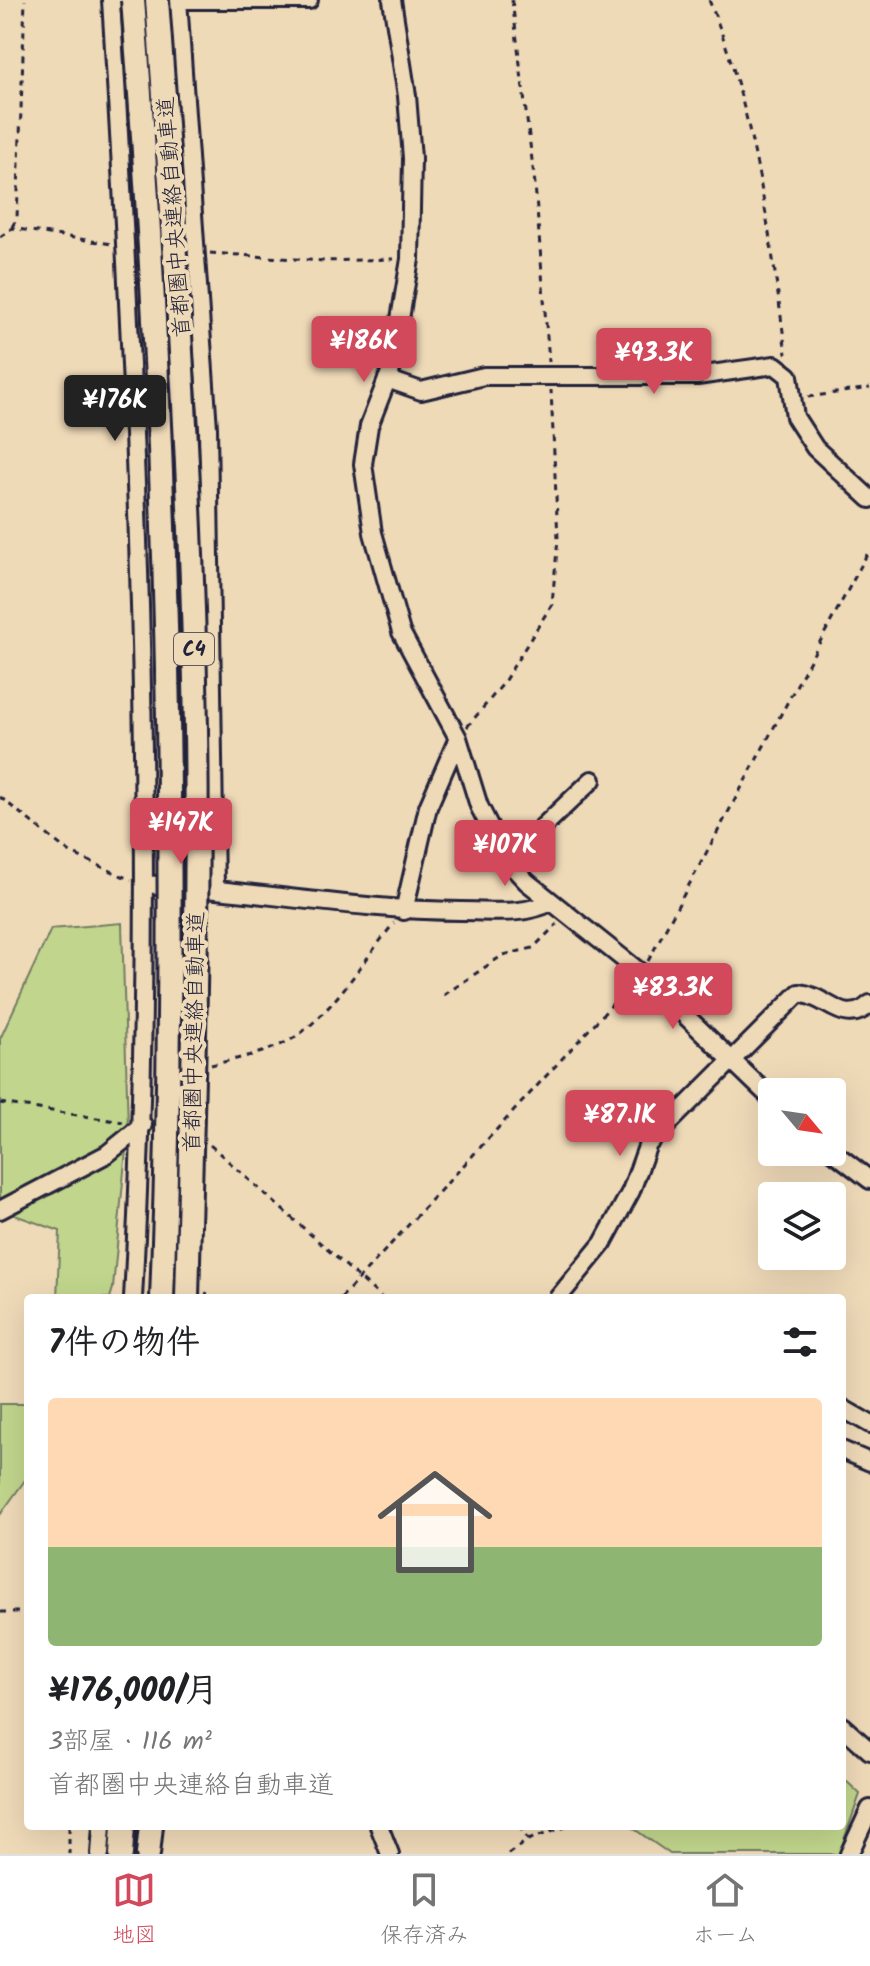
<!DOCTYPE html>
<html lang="ja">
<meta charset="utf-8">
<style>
:root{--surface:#fff;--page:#f6f6f6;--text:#202124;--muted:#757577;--line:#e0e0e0;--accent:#d1495b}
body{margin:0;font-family:Kalam,"Klee One",sans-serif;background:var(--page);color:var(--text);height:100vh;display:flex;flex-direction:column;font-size:30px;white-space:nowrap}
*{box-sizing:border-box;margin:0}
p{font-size:26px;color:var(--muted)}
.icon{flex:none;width:44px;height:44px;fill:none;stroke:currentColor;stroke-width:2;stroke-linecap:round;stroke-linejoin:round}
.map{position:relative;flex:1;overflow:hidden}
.panel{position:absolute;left:24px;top:1294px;width:822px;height:536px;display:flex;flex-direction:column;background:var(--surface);border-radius:8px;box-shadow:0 8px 32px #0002}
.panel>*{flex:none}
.needle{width:52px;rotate:119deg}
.buttons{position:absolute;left:758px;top:1078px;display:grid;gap:16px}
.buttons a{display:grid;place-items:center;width:88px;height:88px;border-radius:8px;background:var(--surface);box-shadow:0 8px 32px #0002;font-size:40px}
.price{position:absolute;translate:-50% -68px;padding:0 18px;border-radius:8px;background:var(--accent);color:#fff;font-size:26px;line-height:52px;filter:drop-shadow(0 2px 4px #0008)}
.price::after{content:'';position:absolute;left:50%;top:48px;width:24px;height:18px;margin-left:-12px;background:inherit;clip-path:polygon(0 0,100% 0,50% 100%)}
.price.selected{background:#222;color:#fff}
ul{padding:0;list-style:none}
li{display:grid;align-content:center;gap:16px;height:424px;padding:0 24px}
li span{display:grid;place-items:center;height:248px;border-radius:8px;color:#555}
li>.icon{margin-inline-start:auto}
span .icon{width:144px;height:144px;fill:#fffc;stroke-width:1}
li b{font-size:34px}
h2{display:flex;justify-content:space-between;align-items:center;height:96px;padding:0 24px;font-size:34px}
.dock{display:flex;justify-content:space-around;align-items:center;height:112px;border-top:2px solid var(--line);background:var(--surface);font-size:22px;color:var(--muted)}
.dock a{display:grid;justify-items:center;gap:4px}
.dock .selected{color:var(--accent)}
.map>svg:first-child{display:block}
</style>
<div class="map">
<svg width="870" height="1854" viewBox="0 0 870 1854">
<rect width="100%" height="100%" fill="#efdab8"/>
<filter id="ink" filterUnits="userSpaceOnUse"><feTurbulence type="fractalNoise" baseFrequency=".0125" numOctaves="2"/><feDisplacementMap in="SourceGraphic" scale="16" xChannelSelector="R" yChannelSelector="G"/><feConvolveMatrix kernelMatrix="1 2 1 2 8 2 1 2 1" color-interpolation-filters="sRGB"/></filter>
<g filter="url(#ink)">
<path fill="#c1d68c" stroke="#727c64" stroke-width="2" d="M 122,923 L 128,1128 L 113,1288 L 110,1298 L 57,1298 L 60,1231 L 3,1211 L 0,1204 L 0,1039 L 51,929 Z
M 0,1404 L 28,1404 L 28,1476 L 0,1515 Z
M 842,1777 L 860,1794 L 839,1854 L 670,1854 L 630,1826 L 842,1826 Z"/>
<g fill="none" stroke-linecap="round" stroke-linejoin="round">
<defs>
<path id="minor" d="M 111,0 C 138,432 157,865 133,1298
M 123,0 L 309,0
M 178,0 L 208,428 L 215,888
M 392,0 L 407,96 L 412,158 L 410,259 L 392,367 L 369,426 L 363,464 L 373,533 L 401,632 L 458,738 L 479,806 L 507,861 L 527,882 L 641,973 L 772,1099
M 387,379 L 421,391 L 484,376 L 697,376 L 775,365 L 789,376 L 795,417 L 815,448 L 870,499
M 507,861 L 592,780
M 144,884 C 250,890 355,910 461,911 C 493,911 523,916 551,902
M 404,911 L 428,807 L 458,738
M 832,1151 L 870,1180
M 0,1210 L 107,1154 L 143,1125
M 558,1298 L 603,1243 L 631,1191 L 648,1144 L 799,993 C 828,996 844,1028 870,1004
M 842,1408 L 870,1424
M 842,1450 L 870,1462
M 842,1726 L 870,1751
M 379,1826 L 390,1854
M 100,1854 L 102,1826
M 849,1854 L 870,1809"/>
<path id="highway" d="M 121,1854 L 123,1826
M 148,1854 L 151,1826"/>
</defs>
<use href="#minor" stroke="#22223b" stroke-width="22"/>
<use href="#highway" stroke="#22223b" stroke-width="28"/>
<path stroke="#22223b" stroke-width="3" stroke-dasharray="6 6" stroke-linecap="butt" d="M 512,0 L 535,184 L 549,362
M 709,0 C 755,113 770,234 786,354
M 12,227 L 17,218 L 25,0
M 0,237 L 12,228 L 111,244
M 210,253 L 324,261 L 394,259
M 808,397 L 870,388
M 467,727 L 502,685 L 552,604 L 558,539 L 551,390
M 0,797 L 69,852 L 131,880
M 648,961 L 870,549
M 444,995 L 503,955 L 533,948 L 557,924
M 211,1065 C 239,1058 274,1052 298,1035 C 334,1010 366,957 394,923
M 0,1103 L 123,1122
M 210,1145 L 382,1298
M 206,1298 L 207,1289
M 341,1298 L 632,983
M 0,1612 L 28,1612
M 69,1826 L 69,1854
M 519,1826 L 528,1840
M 508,1854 L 528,1840 L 568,1826"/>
<use href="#minor" stroke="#efdab8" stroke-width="16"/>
<use href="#highway" stroke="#efdab8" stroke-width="22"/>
<defs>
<path id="highway-bridge" d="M 133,0 C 167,432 179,865 162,1298
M 157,0 C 175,243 192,486 196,730 C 199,919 192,1109 187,1298"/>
</defs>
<use href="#highway-bridge" stroke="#22223b" stroke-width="28" stroke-linecap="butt"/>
<use href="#highway-bridge" stroke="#efdab8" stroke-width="22"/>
</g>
</g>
<g text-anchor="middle" stroke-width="8" stroke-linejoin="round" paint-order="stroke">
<rect fill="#efdab8" stroke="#605960" stroke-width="2" x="174" y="633" width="40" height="32" rx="6"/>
<g font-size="20" font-weight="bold" fill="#22223b">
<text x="194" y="656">C4</text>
</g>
<g font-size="22" fill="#22223b" stroke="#efdab8">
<text transform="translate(173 217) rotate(-94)" y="8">首都圏中央連絡自動車道</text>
<text transform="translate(193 1032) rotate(-89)" y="8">首都圏中央連絡自動車道</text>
</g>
</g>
</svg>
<div class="buttons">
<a><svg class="needle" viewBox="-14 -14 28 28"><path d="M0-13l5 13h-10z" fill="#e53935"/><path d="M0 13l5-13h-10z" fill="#757577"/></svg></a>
<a><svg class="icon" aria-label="layers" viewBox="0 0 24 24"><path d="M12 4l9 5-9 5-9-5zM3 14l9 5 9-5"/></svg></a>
</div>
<b class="price" style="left:364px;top:384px">¥186K</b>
<b class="price" style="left:654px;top:396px">¥93.3K</b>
<b class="price selected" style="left:115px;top:443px">¥176K</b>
<b class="price" style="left:181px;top:866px">¥147K</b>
<b class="price" style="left:505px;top:888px">¥107K</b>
<b class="price" style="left:673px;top:1031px">¥83.3K</b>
<b class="price" style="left:620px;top:1158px">¥87.1K</b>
<section class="panel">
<h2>7件の物件<svg class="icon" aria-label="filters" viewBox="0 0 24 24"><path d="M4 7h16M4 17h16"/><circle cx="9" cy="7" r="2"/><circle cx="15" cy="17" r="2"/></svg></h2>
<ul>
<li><span style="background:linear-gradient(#ffd9b3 60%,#8fb573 0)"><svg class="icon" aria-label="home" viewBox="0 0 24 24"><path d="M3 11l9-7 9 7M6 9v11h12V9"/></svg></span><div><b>¥176,000/月</b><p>3部屋 · 116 m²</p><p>首都圏中央連絡自動車道</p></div></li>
</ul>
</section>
</div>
<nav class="dock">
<a class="selected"><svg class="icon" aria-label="map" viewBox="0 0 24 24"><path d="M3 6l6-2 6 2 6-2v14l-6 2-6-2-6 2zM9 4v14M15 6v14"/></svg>地図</a>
<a><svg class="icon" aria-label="saved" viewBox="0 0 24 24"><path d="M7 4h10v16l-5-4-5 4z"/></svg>保存済み</a>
<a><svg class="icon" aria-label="home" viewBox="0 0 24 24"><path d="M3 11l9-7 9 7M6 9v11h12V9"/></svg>ホーム</a>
</nav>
